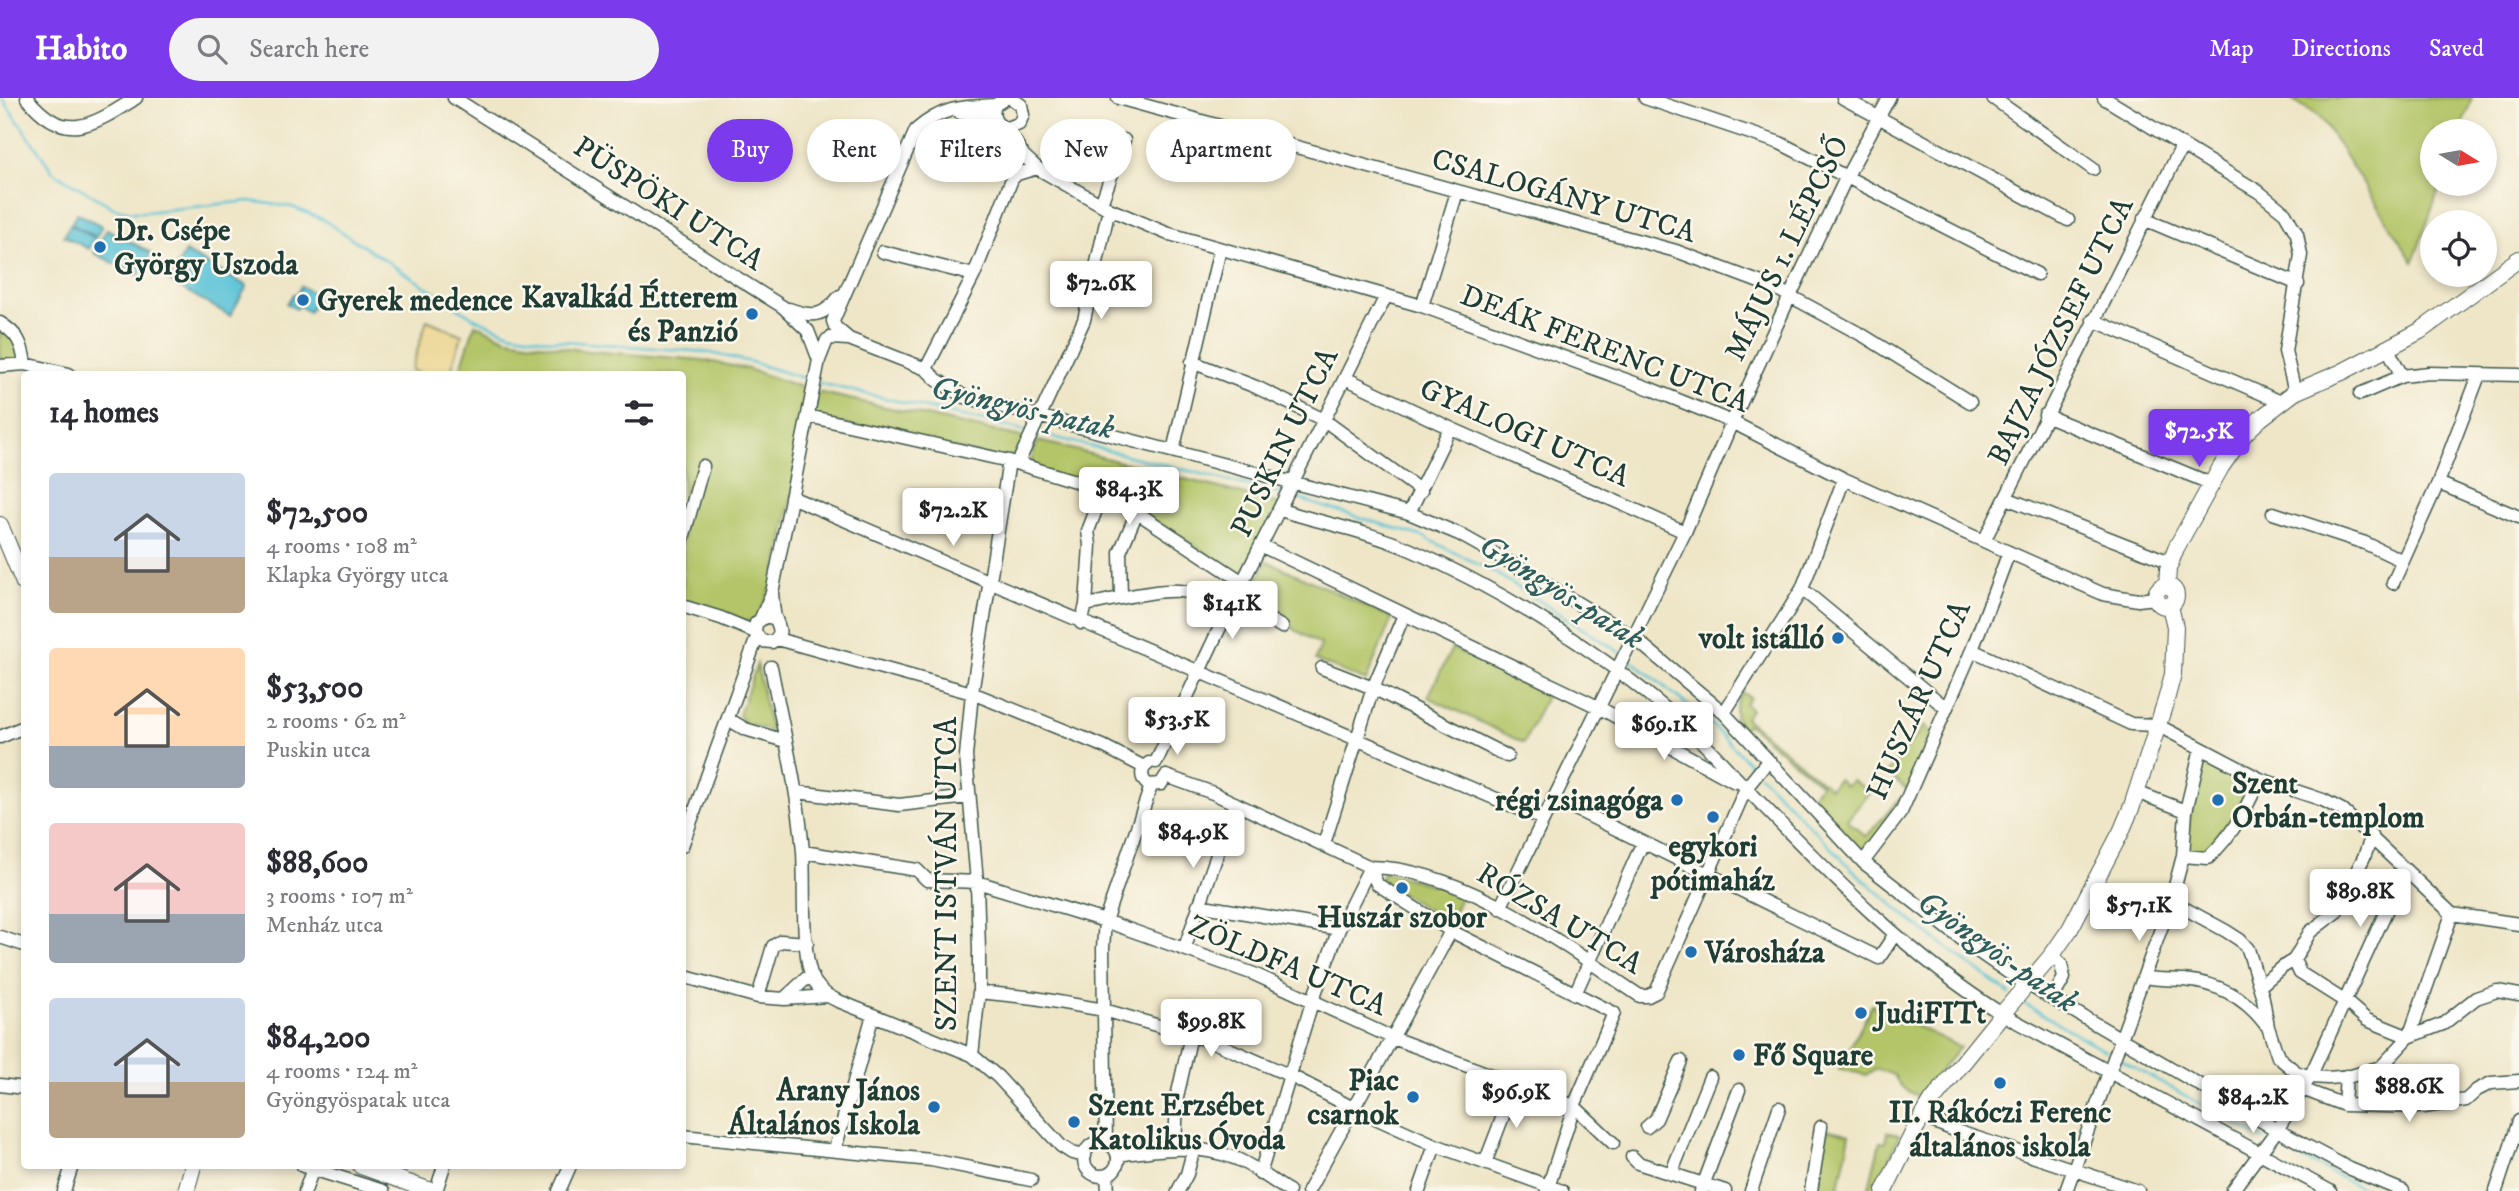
<!DOCTYPE html>
<meta charset="utf-8">
<style>
:root{--surface:#fff;--page:#f2f2f3;--text:#2b2b33;--muted:#7c7c81;--accent:#7c3aed}
body{margin:0;font-family:"IM FELL DW Pica",serif;background:var(--page);color:var(--text);height:100vh;display:flex;flex-direction:column;font-size:26px;white-space:nowrap}
*{box-sizing:border-box;margin:0}
p{font-size:23px;color:var(--muted)}
.icon{flex:none;width:38px;height:38px;fill:none;stroke:currentColor;stroke-width:2;stroke-linecap:round;stroke-linejoin:round}
.map{position:relative;flex:1;overflow:hidden}
.details{position:absolute;left:21px;top:273px;width:665px;height:798px;display:flex;flex-direction:column;background:var(--surface);border-radius:7px;box-shadow:0 4px 10px #0003}
.details>*{flex:none}
.guide{position:absolute;left:707px;top:21px;width:665px;height:63px;display:flex;gap:14px}
.needle{width:46px;rotate:101deg}
.fabs{position:absolute;left:2420px;top:21px;display:grid;gap:14px}
.fabs a{display:grid;place-items:center;width:77px;height:77px;border-radius:50%;background:var(--surface);box-shadow:0 4px 10px #0003;font-size:35px}
.price{position:absolute;translate:-50% -60px;padding:0 16px;border-radius:7px;background:#fff;color:#222;font-size:23px;line-height:46px;filter:drop-shadow(0 2px 4px #0008)}
.price::after{content:'';position:absolute;left:50%;top:42px;width:21px;height:16px;margin-left:-10px;background:inherit;clip-path:polygon(0 0,100% 0,50% 100%)}
.price.on{background:var(--accent);color:#fff}
ul{padding:0;list-style:none}
li{display:flex;align-items:center;gap:21px;height:175px;padding:0 28px}
li span{display:grid;place-items:center;flex:none;width:196px;height:140px;border-radius:7px;color:#555}
li>.icon{margin-inline-start:auto}
span .icon{width:84px;height:84px;fill:#fffc;stroke-width:1}
li b{font-size:30px}
h2{display:flex;justify-content:space-between;align-items:center;height:84px;padding:0 28px;font-size:30px}
.chip{padding:0 24px;border-radius:32px;background:var(--surface);box-shadow:0 4px 10px #0003;font-size:24px;line-height:63px}
.chip.on{background:var(--accent);color:#fff}
header{display:flex;align-items:center;gap:42px;box-sizing:border-box;height:98px;padding:0 35px;background:var(--accent);color:#fff}
header strong{font-size:33px}
nav{display:flex;gap:38px;margin-inline-start:auto;font-size:24px}
.search{width:490px;height:63px;background:var(--page);display:flex;align-items:center;gap:18px;box-sizing:border-box;padding:0 24px;border-radius:38px;color:var(--muted);font-size:26px}
.map>svg:first-child{display:block}
</style>
<header>
<strong>Habito</strong>
<div class="search"><svg class="icon" aria-label="search" viewBox="0 0 24 24"><circle cx="10" cy="10" r="6"/><path d="M15 15l6 6"/></svg>Search here</div>
<nav><a>Map</a><a>Directions</a><a>Saved</a></nav>
</header>
<div class="map">
<svg width="2519" height="1093" viewBox="0 0 2519 1093">
<rect width="100%" height="100%" fill="#fbf7ec"/>
<filter id="ink" filterUnits="userSpaceOnUse"><feTurbulence type="fractalNoise" baseFrequency=".0143" numOctaves="2"/><feDisplacementMap in="SourceGraphic" scale="14" xChannelSelector="R" yChannelSelector="G"/><feConvolveMatrix kernelMatrix="1 2 1 2 8 2 1 2 1" color-interpolation-filters="sRGB"/></filter>
<filter id="wash" filterUnits="userSpaceOnUse"><feTurbulence type="fractalNoise" baseFrequency=".00686" numOctaves="4" result="noise"/><feDisplacementMap in="SourceGraphic" scale="28" xChannelSelector="R" yChannelSelector="G"/><feGaussianBlur stdDeviation="1.57" result="paint"/><feColorMatrix in="noise" values="0 0 0 0 0 0 0 0 0 0 0 0 0 0 0 0 0 1.4 0 .05"/><feComposite in="paint" operator="in"/></filter>
<g filter="url(#wash)">
<rect width="100%" height="100%" fill="#efe6c8"/>
<path fill="#b3c568" stroke="#69814e" stroke-width="2" d="M 2290,0 L 2472,0 L 2460,33 L 2432,33 L 2432,86 L 2441,86 L 2413,164 L 2321,20 Z
M 0,225 L 13,233 L 25,266 L 0,268 Z
M 475,226 L 507,241 L 588,253 L 702,262 L 748,271 L 813,293 L 1030,341 L 1014,364 L 808,318 L 774,483 L 756,525 L 729,521 L 683,508 L 682,276 L 459,276 Z
M 1038,343 L 1056,347 L 1280,406 L 1242,479 L 1171,432 L 1029,368 Z
M 1267,463 L 1392,520 L 1366,583 L 1315,562 L 1321,547 L 1246,503 Z
M 1452,550 L 1547,596 L 1524,645 L 1428,599 Z
M 757,566 L 769,626 L 776,625 L 775,630 L 771,633 L 745,625 L 739,617 Z
M 1742,594 L 1750,600 L 1745,606 L 1751,612 L 1745,620 L 1830,690 L 1838,681 L 1846,688 L 1852,682 L 1870,694 L 1847,722 L 1866,739 L 1899,701 L 1905,706 L 1863,764 L 1807,704 L 1821,686 L 1747,626 L 1742,631 C 1731,616 1734,609 1742,594 Z
M 1924,628 L 1934,637 L 1910,694 L 1887,675 Z
M 2203,658 L 2253,682 C 2240,708 2225,764 2188,755 L 2186,737 Z
M 1384,774 L 1463,795 L 1449,826 L 1380,781 Z
M 1872,907 L 1960,949 L 1919,999 L 1900,988 L 1894,977 L 1876,971 L 1866,977 L 1839,971 Z
M 1827,1031 L 1850,1037 L 1838,1093 L 1818,1093 L 1817,1086 Z
M 1887,1034 L 1899,1037 L 1877,1093 L 1868,1093 L 1880,1044 L 1885,1045 Z"/>
<path fill="#eeda9e" stroke="#868c69" stroke-width="2" d="M 427,222 L 462,237 L 450,276 L 423,276 L 411,272 Z"/>
<path fill="#5ac3d7" stroke="#3c8086" stroke-width="2" d="M 77,115 L 102,128 L 96,139 L 71,126 Z
M 70,127 L 95,140 L 89,151 L 64,138 Z
M 107,131 L 151,155 L 139,178 L 94,155 Z
M 185,154 L 247,188 L 230,218 L 169,183 Z
M 301,188 L 318,198 L 309,214 L 299,208 L 296,211 L 287,206 L 293,196 L 296,197 Z"/>
<g fill="none" stroke-linecap="round" stroke-linejoin="round">
<path stroke="#5ac3d7" stroke-width="2.5" d="M 2,0 L 53,74 L 114,110 L 130,114 L 145,114 L 249,103 L 292,109 L 322,121 L 474,220 L 509,235 L 550,242 L 706,254 L 751,264 L 809,282
M 819,285 L 1027,333
M 1037,335 L 1282,396
M 1292,399 L 1424,439 L 1497,476 L 1621,555
M 1627,559 L 1711,626 L 1756,672
M 1760,677 L 1852,771 L 1916,827 L 2010,896
M 2021,904 L 2106,953
M 2123,963 L 2265,1042
M 2271,1045 L 2368,1093"/>
</g>
</g>
<g filter="url(#ink)">
<g fill="none" stroke-linecap="round" stroke-linejoin="round">
<defs>
<path id="minor" d="M 27,0 C 65,47 93,27 136,0
M 454,0 L 783,209 L 808,233 L 819,262
M 1006,0 L 995,7 C 991,18 995,27 1006,30 L 1019,26 L 1023,17 L 1021,7 L 1011,0
M 1118,0 L 1676,153 L 1775,190 L 1864,238 L 1970,304
M 1645,0 L 1780,45 L 2037,176
M 1843,0 L 2068,122
M 1993,0 L 2093,71
M 2104,0 L 2259,94 L 2285,115 L 2297,136 L 2301,157 L 2285,253 L 2295,294
M 960,15 L 994,20
M 1006,30 L 1024,58 L 1037,70 L 1109,111 L 1166,135 L 1422,208 L 1651,291 L 1732,324 L 1844,381 L 2103,496 L 2138,502 L 2156,500
M 1101,106 L 1124,42
M 2144,121 L 2298,186
M 883,154 L 974,177
M 1422,208 L 1457,94
M 789,211 C 814,220 823,219 840,198
M 2093,222 L 2281,304
M 0,225 C 18,236 22,245 25,266
M 830,240 L 849,241 L 926,271 L 937,282 L 965,299 L 1409,415 L 1459,436 L 1518,469 L 1633,539 L 1724,615 L 1863,764 L 1973,850 L 2015,879 L 2277,1032 L 2350,1071 L 2403,1093
M 849,241 L 835,229 L 833,223 L 916,32 C 943,9 961,9 995,7
M 2388,251 L 2402,278
M 1192,264 L 1256,289 L 1324,322 L 1421,393
M 0,268 L 25,266 L 69,276
M 926,271 L 974,177 L 1012,81 L 1017,76 L 1037,70
M 1345,280 L 1450,330 L 1685,434
M 2360,296 L 2402,278 L 2429,275 L 2519,277
M 2045,317 L 2212,386
M 808,318 L 1009,363 L 1075,383 L 1130,410 L 1243,484
M 1173,353 L 1220,151
M 1018,365 L 1084,222 L 1109,111
M 2438,385 L 2519,419
M 791,399 L 1543,721
M 2006,400 L 2170,464
M 1280,412 C 1323,425 1370,434 1411,452 C 1507,494 1617,564 1694,636 C 1712,653 1728,672 1745,689 C 1825,771 1904,855 2002,916 L 2330,1093
M 1409,415 L 1450,330
M 2273,415 L 2365,445 L 2403,463
M 1984,443 L 2182,48
M 682,444 L 703,368
M 1262,448 L 1598,609 L 1735,684
M 2393,485 L 2438,385 L 2479,277
M 1802,491 L 1946,610
M 772,495 C 773,503 773,511 775,519 C 779,530 784,535 772,544 L 761,543 L 755,534 L 756,525 L 766,518 L 776,521
M 1121,500 L 1120,454 L 1137,414
M 1234,501 L 1282,529
M 1086,507 L 1090,447 L 1088,433 L 1102,396
M 682,508 L 721,520 L 755,534
M 761,520 L 772,495 L 819,262 L 827,242
M 1081,525 L 1086,507 C 1108,503 1171,487 1190,495 C 1203,501 1212,514 1222,525
M 777,541 L 972,595 L 1103,648 L 1144,669
M 1972,552 L 2131,626 L 2157,627 L 2260,681 L 2323,702 L 2342,712 L 2452,816 L 2519,826
M 771,569 C 783,631 798,691 803,754 C 805,787 801,846 811,876 C 815,888 825,897 836,902 L 972,957 L 998,979 L 1061,1048 L 1072,1055 L 1085,1058
M 1322,570 L 1373,590 L 1507,658
M 1724,615 L 1802,491 L 1844,381
M 728,621 L 745,631 L 785,643
M 0,639 L 24,629
M 1156,664 L 1222,525 L 1386,198
M 1149,665 C 1140,671 1140,680 1148,687 L 1161,686 L 1166,678
M 1166,678 L 1213,695 L 1370,769 C 1463,770 1565,848 1640,898 L 1648,898 L 1656,894 L 1746,690 L 1768,663
M 797,694 L 899,707 L 968,699
M 2136,694 L 2186,713
M 1553,700 L 1879,860 L 1895,836
M 1324,746 L 1373,590 L 1404,517
M 682,748 L 757,539
M 803,754 L 917,772 L 927,782 L 977,784 L 1105,823 L 1254,876 L 1393,940 L 1574,1008 L 1613,1045
M 2183,758 L 2208,760 C 2235,734 2244,714 2260,681
M 1863,764 L 1901,714 L 1972,552 L 2009,454
M 1370,769 L 1377,786 L 1451,833 L 1614,915 L 1574,1008 L 1547,1093
M 2171,803 L 2226,833 L 2240,842 L 2248,851 L 2263,900 L 2268,929 L 2278,959 L 2296,974 L 2310,979 L 2328,980 L 2351,978 L 2381,969 L 2409,939 L 2452,816
M 1198,807 L 1339,831
M 1500,810 L 1685,434 L 1732,324 L 1790,198 L 1846,80 L 1889,0
M 0,839 L 24,847
M 1185,849 L 1235,705
M 2294,862 L 2300,875 L 2346,904 L 2367,922 L 2409,939
M 682,878 L 758,899 L 785,901 L 827,898
M 2144,879 C 2157,882 2170,881 2184,882 C 2218,885 2245,899 2265,926
M 2260,888 L 2281,870 L 2294,862 L 2310,834 L 2336,814 L 2364,759 L 2372,738
M 979,894 L 1035,900 L 1104,912 L 1211,943 L 1291,978 L 1353,1010 L 1435,1047 L 1562,1093
M 1575,896 L 1643,744
M 758,899 L 773,848 L 781,843 L 807,845
M 785,900 L 811,876
M 2052,901 L 2064,880 L 2061,866 L 2052,857
M 2409,939 L 2443,926 L 2476,900 L 2497,893 L 2519,897
M 972,957 L 979,894 L 979,853 L 977,784 L 966,658 L 972,595 L 1009,363
M 0,987 L 24,990
M 2302,991 L 2344,1007 L 2424,1009 L 2466,1002 L 2477,992 L 2491,985 L 2519,983
M 2344,1007 L 2346,978
M 1922,1019 L 1959,1034 L 2138,1093
M 1647,1029 L 1656,1021 L 1681,963
M 682,1038 L 931,1062 L 1031,1082
M 1106,1044 L 1103,850 L 1105,823 L 1151,688
M1084 1061a17 17 0 1 1 34 0a17 17 0 1 1-34 0Z
M 1175,1050 L 1177,999 L 1191,937
M 835,1051 L 873,917
M 1118,1057 C 1159,1051 1198,1045 1237,1061 C 1255,1069 1272,1083 1289,1093
M 1632,1059 L 1638,1065 L 1725,1093
M 1485,1065 L 1515,987
M 303,1068 L 383,1093
M 1260,1076 L 1313,901 L 1339,831 L 1370,769
M 1671,1076 L 1710,979
M 1107,1077 L 1108,1093
M 64,1093 L 72,1068
M 305,1093 L 313,1070
M 436,1093 L 444,1068
M 559,1093 L 570,1068
M 1178,1093 L 1187,1076 L 1194,1050
M 1308,1093 L 1451,833
M 1419,1093 L 1435,1047
M 1701,1093 L 1739,992
M 1751,1093 L 1779,1010
M 1811,1093 L 1821,1029
M 2066,1093 L 2171,803 L 2183,758 L 2186,713 L 2201,650
M 2232,1093 L 2277,1032 L 2310,979 L 2405,772
M 2496,1093 L 2519,1023"/>
<path id="major" d="M 0,427 L 24,485
M 2167,487 L 2168,471 L 2176,450 L 2221,369 L 2245,335 L 2261,320 L 2295,294 L 2342,274 L 2420,233 L 2519,161
M2156 498a10 10 0 1 1 20 0a10 10 0 1 1-20 0Z
M 361,1068 L 431,1093
M 186,1093 L 193,1068
M 1884,1093 L 1914,1033 L 1932,1003 L 2002,916 L 2052,857 L 2070,831 L 2121,734 L 2132,708 L 2166,602 L 2173,576 L 2175,529 L 2170,508"/>
</defs>
<use href="#minor" stroke="#3e564a" stroke-width="15"/>
<use href="#major" stroke="#3e564a" stroke-width="18"/>
<use href="#minor" stroke="#fff" stroke-width="12"/>
<use href="#major" stroke="#fff" stroke-width="16"/>
</g>
</g>
<g fill="#1f6fb2" stroke="#fbf7ec" stroke-width="2.5">
<circle cx="100" cy="149" r="7"/>
<circle cx="303" cy="202" r="7"/>
<circle cx="752" cy="216" r="7"/>
<circle cx="1838" cy="540" r="7"/>
<circle cx="1677" cy="702" r="7"/>
<circle cx="2218" cy="702" r="7"/>
<circle cx="1713" cy="719" r="7"/>
<circle cx="1402" cy="790" r="7"/>
<circle cx="1691" cy="854" r="7"/>
<circle cx="1861" cy="915" r="7"/>
<circle cx="1739" cy="957" r="7"/>
<circle cx="2000" cy="985" r="7"/>
<circle cx="1413" cy="999" r="7"/>
<circle cx="934" cy="1009" r="7"/>
<circle cx="1074" cy="1024" r="7"/>
</g>
<g text-anchor="middle" stroke-width="5" stroke-linejoin="round" paint-order="stroke">
<g font-size="30" fill="#1f3d34" stroke="#fbf7ec">
<text transform="translate(1564 97) rotate(16)" y="10">CSALOGÁNY UTCA</text>
<text transform="translate(669 105) rotate(33)" y="10">PÜSPÖKI UTCA</text>
<text transform="translate(1786 150) rotate(-64)" y="10">MÁJUS 1. LÉPCSŐ</text>
<text transform="translate(2060 233) rotate(-64)" y="10">BAJZA JÓZSEF UTCA</text>
<text transform="translate(1605 250) rotate(21)" y="10">DEÁK FERENC UTCA</text>
<text transform="translate(1525 334) rotate(24)" y="10">GYALOGI UTCA</text>
<text transform="translate(1284 344) rotate(-64)" y="10">PUSKIN UTCA</text>
<text transform="translate(1918 602) rotate(-66)" y="10">HUSZÁR UTCA</text>
<text transform="translate(946 776) rotate(-90)" y="10">SZENT ISTVÁN UTCA</text>
<text transform="translate(1560 820) rotate(31)" y="10">RÓZSA UTCA</text>
<text transform="translate(1288 867) rotate(23)" y="10">ZÖLDFA UTCA</text>
</g>
<g font-size="30" font-weight="bold" fill="#1f3d34" stroke="#fbf7ec" text-anchor="start">
<text x="114" y="142">Dr. Csépe<tspan x="114" dy="34">György Uszoda</tspan></text>
<text x="738" y="209" text-anchor="end">Kavalkád Étterem<tspan x="738" dy="34">és Panzió</tspan></text>
<text x="317" y="212">Gyerek medence</text>
<text x="1824" y="550" text-anchor="end">volt istálló</text>
<text x="2232" y="695">Szent<tspan x="2232" dy="34">Orbán-templom</tspan></text>
<text x="1663" y="712" text-anchor="end">régi zsinagóga</text>
<text x="1713" y="758" text-anchor="middle">egykori<tspan x="1713" dy="34">pótimaház</tspan></text>
<text x="1402" y="829" text-anchor="middle">Huszár szobor</text>
<text x="1705" y="864">Városháza</text>
<text x="1875" y="925">JudiFITt</text>
<text x="1753" y="967">Fő Square</text>
<text x="1399" y="992" text-anchor="end">Piac<tspan x="1399" dy="34">csarnok</tspan></text>
<text x="920" y="1002" text-anchor="end">Arany János<tspan x="920" dy="34">Általános Iskola</tspan></text>
<text x="1088" y="1017">Szent Erzsébet<tspan x="1088" dy="34">Katolikus Óvoda</tspan></text>
<text x="2000" y="1024" text-anchor="middle">II. Rákóczi Ferenc<tspan x="2000" dy="34">általános iskola</tspan></text>
</g>
<g font-size="32" font-style="italic" fill="#2e5e5d" stroke="#fbf7ec">
<text transform="translate(1023 309) rotate(13)" y="11">Gyöngyös-patak</text>
<text transform="translate(1562 493) rotate(32)" y="11">Gyöngyös-patak</text>
<text transform="translate(1998 853) rotate(35)" y="11">Gyöngyös-patak</text>
</g>
</g>
</svg>
<div class="fabs">
<a><svg class="needle" viewBox="-14 -14 28 28"><path d="M0-13l5 13h-10z" fill="#e53935"/><path d="M0 13l5-13h-10z" fill="#7c7c81"/></svg></a>
<a><svg class="icon" aria-label="locate" viewBox="0 0 24 24"><circle cx="12" cy="12" r="6"/><path d="M12 2v4M12 18v4M2 12h4M18 12h4"/></svg></a>
</div>
<b class="price" style="left:1101px;top:223px">$72.6K</b>
<b class="price on" style="left:2199px;top:371px">$72.5K</b>
<b class="price" style="left:1129px;top:429px">$84.3K</b>
<b class="price" style="left:953px;top:450px">$72.2K</b>
<b class="price" style="left:1232px;top:543px">$141K</b>
<b class="price" style="left:1177px;top:659px">$53.5K</b>
<b class="price" style="left:1664px;top:664px">$69.1K</b>
<b class="price" style="left:1193px;top:772px">$84.9K</b>
<b class="price" style="left:2360px;top:831px">$89.8K</b>
<b class="price" style="left:2139px;top:845px">$57.1K</b>
<b class="price" style="left:1211px;top:961px">$99.8K</b>
<b class="price" style="left:2409px;top:1026px">$88.6K</b>
<b class="price" style="left:1516px;top:1032px">$96.9K</b>
<b class="price" style="left:2253px;top:1037px">$84.2K</b>
<div class="guide">
<a class="chip on">Buy</a>
<a class="chip">Rent</a>
<a class="chip">Filters</a>
<a class="chip">New</a>
<a class="chip">Apartment</a>
</div>
<section class="details">
<h2>14 homes<svg class="icon" aria-label="filters" viewBox="0 0 24 24"><path d="M4 7h16M4 17h16"/><circle cx="9" cy="7" r="2"/><circle cx="15" cy="17" r="2"/></svg></h2>
<ul>
<li><span style="background:linear-gradient(#c9d6e8 60%,#b9a48a 0)"><svg class="icon" aria-label="home" viewBox="0 0 24 24"><path d="M3 11l9-7 9 7M6 9v11h12V9"/></svg></span><div><b>$72,500</b><p>4 rooms · 108 m²</p><p>Klapka György utca</p></div></li>
<li><span style="background:linear-gradient(#ffd9b3 70%,#9aa5b1 0)"><svg class="icon" aria-label="home" viewBox="0 0 24 24"><path d="M3 11l9-7 9 7M6 9v11h12V9"/></svg></span><div><b>$53,500</b><p>2 rooms · 62 m²</p><p>Puskin utca</p></div></li>
<li><span style="background:linear-gradient(#f6c9c9 65%,#9aa5b1 0)"><svg class="icon" aria-label="home" viewBox="0 0 24 24"><path d="M3 11l9-7 9 7M6 9v11h12V9"/></svg></span><div><b>$88,600</b><p>3 rooms · 107 m²</p><p>Menház utca</p></div></li>
<li><span style="background:linear-gradient(#c9d6e8 60%,#b9a48a 0)"><svg class="icon" aria-label="home" viewBox="0 0 24 24"><path d="M3 11l9-7 9 7M6 9v11h12V9"/></svg></span><div><b>$84,200</b><p>4 rooms · 124 m²</p><p>Gyöngyöspatak utca</p></div></li>
</ul>
</section>
</div>
